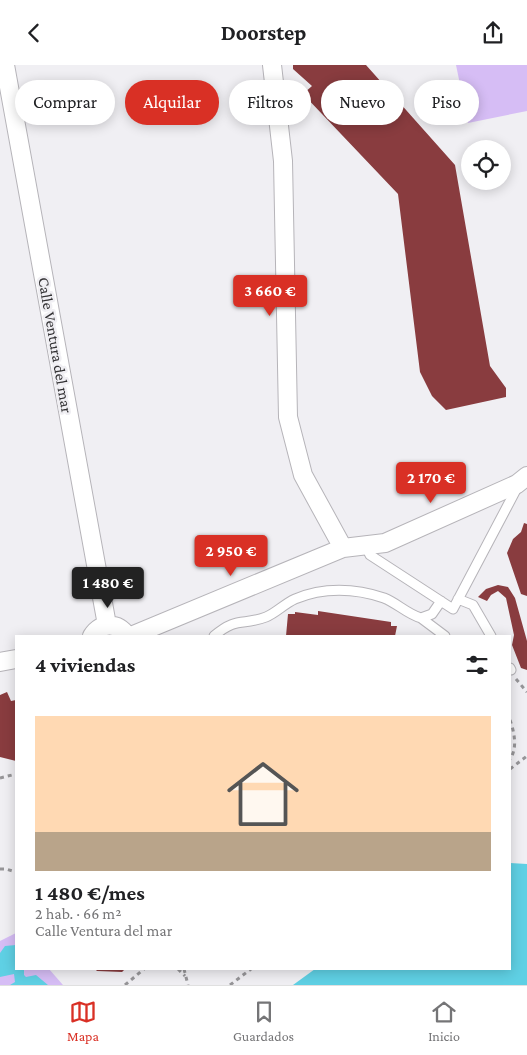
<!DOCTYPE html>
<html lang="es">
<meta charset="utf-8">
<style>
:root{--surface:#fff;--page:#f2f2f2;--text:#202124;--muted:#757577;--line:#e0e0e0;--accent:#d93025}
body{margin:0;font-family:"Crimson Pro",serif;background:var(--page);color:var(--text);height:100vh;display:flex;flex-direction:column;font-size:19px;white-space:nowrap}
*{box-sizing:border-box;margin:0}
p{font-size:16px;color:var(--muted)}
.icon{flex:none;width:28px;height:28px;fill:none;stroke:currentColor;stroke-width:2;stroke-linecap:round;stroke-linejoin:round}
.map{position:relative;flex:1;overflow:hidden}
.details{position:absolute;left:15px;top:570px;width:496px;height:335px;display:flex;flex-direction:column;background:var(--surface);border-radius:0px;box-shadow:0 2px 12px #0003}
.details>*{flex:none}
.hud{position:absolute;left:15px;top:15px;width:498px;height:45px;display:flex;gap:10px}
.controls{position:absolute;left:461px;top:75px;display:grid;gap:10px}
.controls a{display:grid;place-items:center;width:50px;height:50px;border-radius:50%;background:var(--surface);box-shadow:0 2px 12px #0003;font-size:25px}
.price{position:absolute;translate:-50% -42px;padding:0 11px;border-radius:5px;background:var(--accent);color:#fff;font-size:16px;line-height:32px;filter:drop-shadow(0 1px 2px #0008)}
.price::after{content:'';position:absolute;left:50%;top:30px;width:15px;height:11px;margin-left:-8px;background:inherit;clip-path:polygon(0 0,100% 0,50% 100%)}
.price.active{background:#222;color:#fff}
ul{padding:0;list-style:none}
li{display:grid;align-content:center;gap:10px;height:265px;padding:0 20px}
li+li{border-top:1px solid var(--line)}
li span{display:grid;place-items:center;height:155px;border-radius:0px;color:#555}
li>.icon{margin-inline-start:auto}
span .icon{width:90px;height:90px;fill:#fffc;stroke-width:1}
li b{font-size:21px}
h2{display:flex;justify-content:space-between;align-items:center;height:60px;padding:0 20px;font-size:21px}
.chip{padding:0 18px;border-radius:22px;background:var(--surface);box-shadow:0 2px 12px #0003;font-size:18px;line-height:45px}
.chip.active{background:var(--accent);color:#fff}
header{display:flex;justify-content:space-between;align-items:center;height:65px;padding:0 20px;background:var(--surface);font-size:22px;font-weight:700}
.tab-bar{display:flex;justify-content:space-around;align-items:center;height:70px;border-top:1px solid var(--line);background:var(--surface);font-size:14px;color:var(--muted)}
.tab-bar a{display:grid;justify-items:center;gap:2px}
.tab-bar .active{color:var(--accent)}
.map>svg:first-child{display:block}
</style>
<header><svg class="icon" aria-label="back" viewBox="0 0 24 24"><path d="M15 5l-7 7 7 7"/></svg>Doorstep<svg class="icon" aria-label="share" viewBox="0 0 24 24"><path d="M12 15V3M7 8l5-5 5 5M5 13v7h14v-7"/></svg></header>
<div class="map">
<svg width="527" height="920" viewBox="0 0 527 920">
<rect width="100%" height="100%" fill="#f0eff3"/>
<path fill="#d6bdf5" d="M 456,0 L 527,0 L 527,46 L 468,58 Z
M 16,868 L 16,904 L 49,904 L 63,920 L 0,920 L 0,876 Z"/>
<path fill="#5fd0e4" d="M 510,798 L 527,799 L 527,920 L 293,920 L 315,904 L 510,904 Z
M 16,880 L 16,904 L 24,904 L 24,910 L 26,912 L 36,910 L 48,920 L 10,920 L 15,917 L 14,909 L 0,912 L 0,888 L 5,881 Z"/>
<path fill="#893c3f" d="M 293,0 L 366,0 L 455,100 L 490,301 L 506,323 L 506,332 L 446,345 L 432,331 L 420,307 L 398,129 L 303,29 L 312,21 L 293,4 Z
M 524,458 L 527,459 L 527,531 L 521,529 L 507,488 L 513,474 L 521,467 Z
M 498,520 L 508,522 L 515,533 L 527,576 L 527,605 L 521,603 L 512,580 L 514,570 L 506,533 L 498,526 L 491,530 L 487,536 L 478,532 L 486,524 Z
M 318,546 L 391,557 L 391,561 L 397,561 L 395,571 L 286,571 L 288,549 L 295,549 L 295,547 L 318,550 Z
M 7,627 L 11,636 L 16,635 L 16,696 L 0,692 L 0,630 Z
M 95,904 L 125,904 L 122,907 L 97,906 Z"/>
<g fill="none" stroke-linecap="round" stroke-linejoin="round">
<defs>
<path id="lane" d="M 365,480 L 370,490 L 453,544 L 518,421
M 458,534 L 473,540 L 491,571
M 421,553 L 445,571
M 214,571 C 237,551 243,561 266,552 C 276,548 284,539 295,534 C 323,522 355,523 384,533 C 397,538 407,549 421,553 L 432,549 L 441,536
M 510,603 L 511,605"/>
<path id="street" d="M 5,0 L 107,560
M 272,0 L 283,96 L 288,352 L 303,410 L 343,483
M 92,571 C 101,557 118,557 127,571
M 131,571 L 343,483 L 385,478 L 517,419 L 527,411
M 0,597 L 16,594"/>
</defs>
<use href="#lane" stroke="#b6b4b9" stroke-width="11"/>
<use href="#street" stroke="#b6b4b9" stroke-width="20"/>
<path stroke="#969598" stroke-width="3" stroke-dasharray="4 4" stroke-linecap="butt" d="M 516,614 L 527,627
M 510,655 C 514,666 518,683 510,694
M 510,704 L 527,691
M 0,713 L 16,709
M 0,804 L 6,804 L 16,807
M 178,904 L 185,911
M 184,904 L 188,920
M 125,920 L 144,904
M 230,920 L 251,904"/>
<use href="#lane" stroke="#fff" stroke-width="9"/>
<use href="#street" stroke="#fff" stroke-width="18"/>
</g>
<g text-anchor="middle" stroke-width="5" stroke-linejoin="round" paint-order="stroke">
<g font-size="16" fill="#333234" stroke="#f0eff3">
<text transform="translate(56 280) rotate(80)" y="6">Calle Ventura del mar</text>
</g>
</g>
</svg>
<div class="controls">
<a><svg class="icon" aria-label="locate" viewBox="0 0 24 24"><circle cx="12" cy="12" r="6"/><path d="M12 2v4M12 18v4M2 12h4M18 12h4"/></svg></a>
</div>
<b class="price" style="left:270px;top:252px">3 660 €</b>
<b class="price" style="left:431px;top:439px">2 170 €</b>
<b class="price" style="left:231px;top:512px">2 950 €</b>
<b class="price active" style="left:108px;top:544px">1 480 €</b>
<div class="hud">
<a class="chip">Comprar</a>
<a class="chip active">Alquilar</a>
<a class="chip">Filtros</a>
<a class="chip">Nuevo</a>
<a class="chip">Piso</a>
</div>
<section class="details">
<h2>4 viviendas<svg class="icon" aria-label="filters" viewBox="0 0 24 24"><path d="M4 7h16M4 17h16"/><circle cx="9" cy="7" r="2"/><circle cx="15" cy="17" r="2"/></svg></h2>
<ul>
<li><span style="background:linear-gradient(#ffd9b3 75%,#b9a48a 0)"><svg class="icon" aria-label="home" viewBox="0 0 24 24"><path d="M3 11l9-7 9 7M6 9v11h12V9"/></svg></span><div><b>1 480 €/mes</b><p>2 hab. · 66 m²</p><p>Calle Ventura del mar</p></div></li>
</ul>
</section>
</div>
<nav class="tab-bar">
<a class="active"><svg class="icon" aria-label="map" viewBox="0 0 24 24"><path d="M3 6l6-2 6 2 6-2v14l-6 2-6-2-6 2zM9 4v14M15 6v14"/></svg>Mapa</a>
<a><svg class="icon" aria-label="saved" viewBox="0 0 24 24"><path d="M7 4h10v16l-5-4-5 4z"/></svg>Guardados</a>
<a><svg class="icon" aria-label="home" viewBox="0 0 24 24"><path d="M3 11l9-7 9 7M6 9v11h12V9"/></svg>Inicio</a>
</nav>
